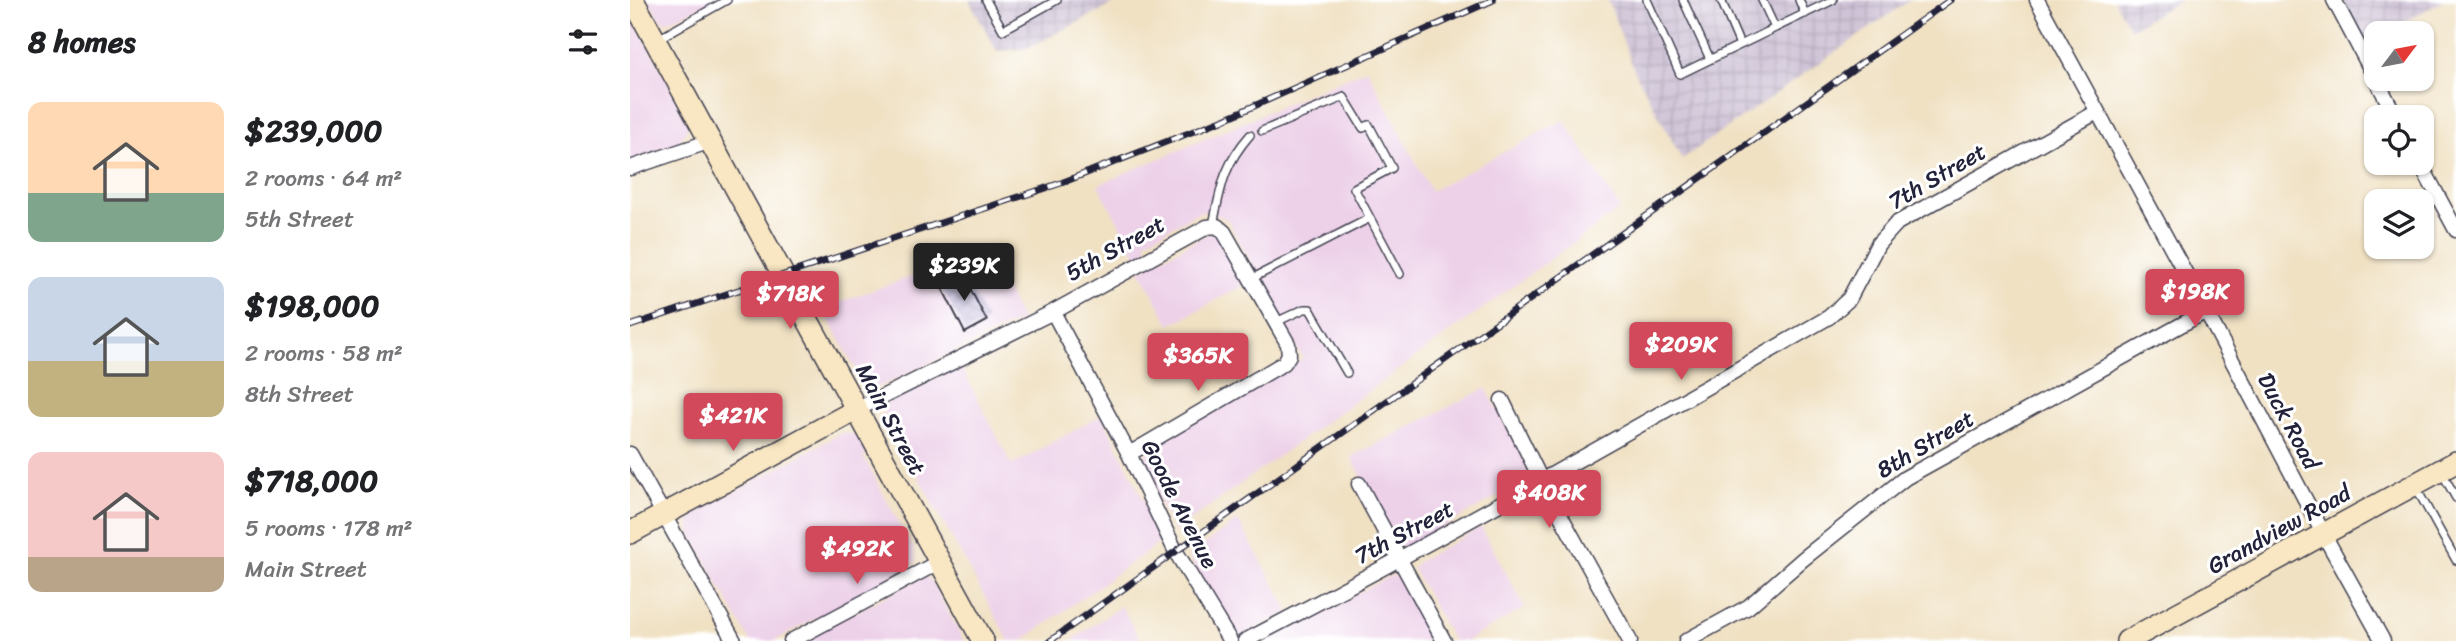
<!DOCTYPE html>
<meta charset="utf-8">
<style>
:root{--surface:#fff;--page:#f2f2f2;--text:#202124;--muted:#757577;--accent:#d1495b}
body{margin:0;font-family:Sriracha,sans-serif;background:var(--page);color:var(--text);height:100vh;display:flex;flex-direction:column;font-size:26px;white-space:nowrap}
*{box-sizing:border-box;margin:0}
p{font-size:23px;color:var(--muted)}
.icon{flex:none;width:38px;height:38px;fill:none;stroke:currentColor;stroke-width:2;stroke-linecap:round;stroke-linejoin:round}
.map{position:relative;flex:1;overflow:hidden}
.drawer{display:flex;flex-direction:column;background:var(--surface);width:630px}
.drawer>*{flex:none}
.needle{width:46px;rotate:58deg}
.buttons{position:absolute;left:1734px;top:21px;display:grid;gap:14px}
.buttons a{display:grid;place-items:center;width:70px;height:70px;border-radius:14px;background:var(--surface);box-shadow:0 2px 5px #0004;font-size:35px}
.price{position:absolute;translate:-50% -60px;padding:0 16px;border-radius:7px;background:var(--accent);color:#fff;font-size:23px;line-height:46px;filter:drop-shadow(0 2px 4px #0008)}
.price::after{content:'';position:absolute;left:50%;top:42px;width:21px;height:16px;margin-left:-10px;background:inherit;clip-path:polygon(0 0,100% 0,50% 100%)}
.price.active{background:#222;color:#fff}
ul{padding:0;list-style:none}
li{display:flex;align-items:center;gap:21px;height:175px;padding:0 28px}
li span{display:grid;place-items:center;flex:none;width:196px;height:140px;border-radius:14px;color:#555}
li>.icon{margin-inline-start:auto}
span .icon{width:84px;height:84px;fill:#fffc;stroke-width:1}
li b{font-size:30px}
h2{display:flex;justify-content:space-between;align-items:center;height:84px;padding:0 28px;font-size:30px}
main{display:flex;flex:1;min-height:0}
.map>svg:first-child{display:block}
</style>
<main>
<section class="drawer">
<h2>8 homes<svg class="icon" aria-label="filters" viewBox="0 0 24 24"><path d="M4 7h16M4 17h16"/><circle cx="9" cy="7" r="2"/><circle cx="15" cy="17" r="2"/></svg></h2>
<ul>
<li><span style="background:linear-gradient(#ffd9b3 65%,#7fa58c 0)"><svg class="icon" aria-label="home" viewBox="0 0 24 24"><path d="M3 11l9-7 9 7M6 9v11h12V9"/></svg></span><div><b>$239,000</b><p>2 rooms · 64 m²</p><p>5th Street</p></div></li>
<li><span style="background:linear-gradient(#c9d6e8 60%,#c2b280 0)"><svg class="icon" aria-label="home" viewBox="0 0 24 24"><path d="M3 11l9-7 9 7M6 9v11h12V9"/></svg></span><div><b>$198,000</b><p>2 rooms · 58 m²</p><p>8th Street</p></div></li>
<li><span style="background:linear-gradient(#f6c9c9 75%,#b9a48a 0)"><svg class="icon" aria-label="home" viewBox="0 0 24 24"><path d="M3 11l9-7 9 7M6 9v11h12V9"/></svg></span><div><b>$718,000</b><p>5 rooms · 178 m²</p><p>Main Street</p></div></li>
</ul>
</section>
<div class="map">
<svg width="1826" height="641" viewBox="0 0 1826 641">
<defs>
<pattern id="industrial-grid" width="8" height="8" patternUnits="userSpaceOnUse" patternTransform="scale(1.75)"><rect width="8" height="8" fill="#ccbfd4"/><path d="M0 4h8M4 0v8" fill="none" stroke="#afa4b7"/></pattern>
<pattern id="building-cross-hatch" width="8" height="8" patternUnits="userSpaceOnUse" patternTransform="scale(1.75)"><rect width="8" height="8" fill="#a89ccf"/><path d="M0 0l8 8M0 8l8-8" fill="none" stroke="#887fa9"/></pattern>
</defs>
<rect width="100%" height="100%" fill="#fff"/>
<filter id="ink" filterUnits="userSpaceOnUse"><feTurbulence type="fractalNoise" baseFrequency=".0143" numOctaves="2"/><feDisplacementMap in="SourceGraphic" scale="14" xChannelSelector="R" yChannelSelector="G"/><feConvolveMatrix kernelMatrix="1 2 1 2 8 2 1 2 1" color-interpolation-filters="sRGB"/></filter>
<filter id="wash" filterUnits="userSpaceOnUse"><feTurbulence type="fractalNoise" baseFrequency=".00686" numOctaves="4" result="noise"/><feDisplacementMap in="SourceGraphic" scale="28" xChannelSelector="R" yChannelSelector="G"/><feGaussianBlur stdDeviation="1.57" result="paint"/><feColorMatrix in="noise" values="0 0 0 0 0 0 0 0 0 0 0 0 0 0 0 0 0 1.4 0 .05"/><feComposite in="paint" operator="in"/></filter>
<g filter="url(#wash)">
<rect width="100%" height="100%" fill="#f0e1c3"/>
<path fill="#edd1e9" d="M 19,0 L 85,0 L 37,22 L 31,21 Z
M 0,12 L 58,119 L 58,127 L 49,141 L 42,146 L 0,162 Z
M 737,69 L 801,191 L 934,120 L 990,209 L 544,532 L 515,470 L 513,463 L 519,448 L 532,437 L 673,359 L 598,220 L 579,211 L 569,212 L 516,241 L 517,248 L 508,258 L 468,185 Z
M 583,231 L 590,237 L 614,285 L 540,325 L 510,270 Z
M 356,250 L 391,320 L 249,387 L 243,387 L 239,384 L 224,366 L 193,308 Z
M 330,365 L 382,465 L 472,415 L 533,540 L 392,641 L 379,641 L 253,413 L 253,405 L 257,402 Z
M 856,388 L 900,470 L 899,479 L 778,547 L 770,546 L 721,457 Z
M 211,433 L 224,434 L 233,440 L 237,447 L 234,458 L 284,550 L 286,561 L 283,565 L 144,641 L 120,641 L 60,532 L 60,520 L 69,512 Z
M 608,520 L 659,611 L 611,636 L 603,634 L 558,556 Z
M 851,527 L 895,608 L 836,641 L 823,641 L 783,569 L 787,562 Z
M 295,576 L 302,582 L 334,641 L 169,641 Z
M 760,576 L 767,576 L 773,581 L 805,641 L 636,641 Z
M 491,606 L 511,641 L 441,641 Z"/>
<path fill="url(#industrial-grid)" d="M 339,0 L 491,0 L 398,48 L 367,51 Z
M 978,0 L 1280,0 L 1052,159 L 1004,70 Z
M 1484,0 L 1551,0 L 1500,29 Z
M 1712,0 L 1814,0 L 1754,33 L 1746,33 L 1746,37 L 1735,44 Z"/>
<g id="blocks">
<path fill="url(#building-cross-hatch)" d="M 332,273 L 357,321 L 335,333 L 310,284 Z"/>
</g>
</g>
<g filter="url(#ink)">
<use href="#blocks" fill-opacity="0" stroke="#413f4f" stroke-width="2"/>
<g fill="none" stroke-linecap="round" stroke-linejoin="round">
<defs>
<path id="lane" d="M 356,0 L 373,30 L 427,0
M 1017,0 L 1050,74 L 1203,0
M 1053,0 L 1080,59
M 1091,0 L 1110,45
M 1132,0 L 1145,28
M 1169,0 L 1175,14
M 28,39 L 97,0
M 740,218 L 770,274
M 583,225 C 591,187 593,166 620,135
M 621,279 L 740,218 L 724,188 L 762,168 L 739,125 L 733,128 L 714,97 L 632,131
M 646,322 L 674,309 L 680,309 L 717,373
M 1811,471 L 1826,498
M 1785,486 L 1826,560"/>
<path id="street" d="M 1407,0 L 1576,311 L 1694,535 L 1753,641
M 1704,0 L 1766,117
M 1790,163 L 1826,230
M 0,168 L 81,141
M 423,312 L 499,454 L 546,552 L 600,641
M 872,400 L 912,482 L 1000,641
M 226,410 L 423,312 L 577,227 L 587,226 L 594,232 L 658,344 L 659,355 L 654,363 L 499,454
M 0,454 L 104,641
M 729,484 L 814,641
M 161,641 L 309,562
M 615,641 C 813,538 1006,428 1199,317 L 1219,299 L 1248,244 L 1267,223 L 1467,112
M 1056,641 L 1118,607 L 1173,559 L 1275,478 L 1576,311"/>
<path id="secondary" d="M 3,0 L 353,641
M 0,533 L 226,410
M 1497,641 L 1826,462"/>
</defs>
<use href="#lane" stroke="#413f4f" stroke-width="10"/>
<use href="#street" stroke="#413f4f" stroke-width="17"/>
<use href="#secondary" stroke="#413f4f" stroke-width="24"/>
<use href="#lane" stroke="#fff" stroke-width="7"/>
<use href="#street" stroke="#fff" stroke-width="14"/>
<use href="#secondary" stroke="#f9e7c3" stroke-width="21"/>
<defs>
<path id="rail" d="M 0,326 L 431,183 L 597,118 L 863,0
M 420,641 L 1320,0"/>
</defs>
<use href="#rail" stroke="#22223b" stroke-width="7"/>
<use href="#rail" stroke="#fff" stroke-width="4.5" stroke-dasharray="13" stroke-linecap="butt"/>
</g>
</g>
<g text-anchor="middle" stroke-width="6" stroke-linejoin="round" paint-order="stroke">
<g font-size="23" fill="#22223b" stroke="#fff">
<text transform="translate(1307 176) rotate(-30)" y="8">7th Street</text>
<text transform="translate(485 248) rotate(-29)" y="8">5th Street</text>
<text transform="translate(261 419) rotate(62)" y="8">Main Street</text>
<text transform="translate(1659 421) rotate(62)" y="8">Duck Road</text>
<text transform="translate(1295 444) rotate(-31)" y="8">8th Street</text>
<text transform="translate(550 504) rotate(63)" y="8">Goode Avenue</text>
<text transform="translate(1649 529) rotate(-29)" y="8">Grandview Road</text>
<text transform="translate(774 532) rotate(-28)" y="8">7th Street</text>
</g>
</g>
</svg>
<div class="buttons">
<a><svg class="needle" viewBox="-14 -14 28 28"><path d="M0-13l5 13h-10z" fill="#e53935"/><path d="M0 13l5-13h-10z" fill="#757577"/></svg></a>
<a><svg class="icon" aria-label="locate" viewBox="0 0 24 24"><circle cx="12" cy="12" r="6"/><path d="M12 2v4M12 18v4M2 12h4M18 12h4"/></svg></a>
<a><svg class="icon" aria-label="layers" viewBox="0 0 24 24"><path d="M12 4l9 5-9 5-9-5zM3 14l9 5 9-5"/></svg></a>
</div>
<b class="price active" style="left:334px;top:303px">$239K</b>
<b class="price" style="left:1565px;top:329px">$198K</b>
<b class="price" style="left:160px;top:331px">$718K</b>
<b class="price" style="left:1051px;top:382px">$209K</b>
<b class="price" style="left:568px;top:393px">$365K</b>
<b class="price" style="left:103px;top:453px">$421K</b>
<b class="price" style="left:919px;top:530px">$408K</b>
<b class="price" style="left:227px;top:586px">$492K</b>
</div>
</main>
